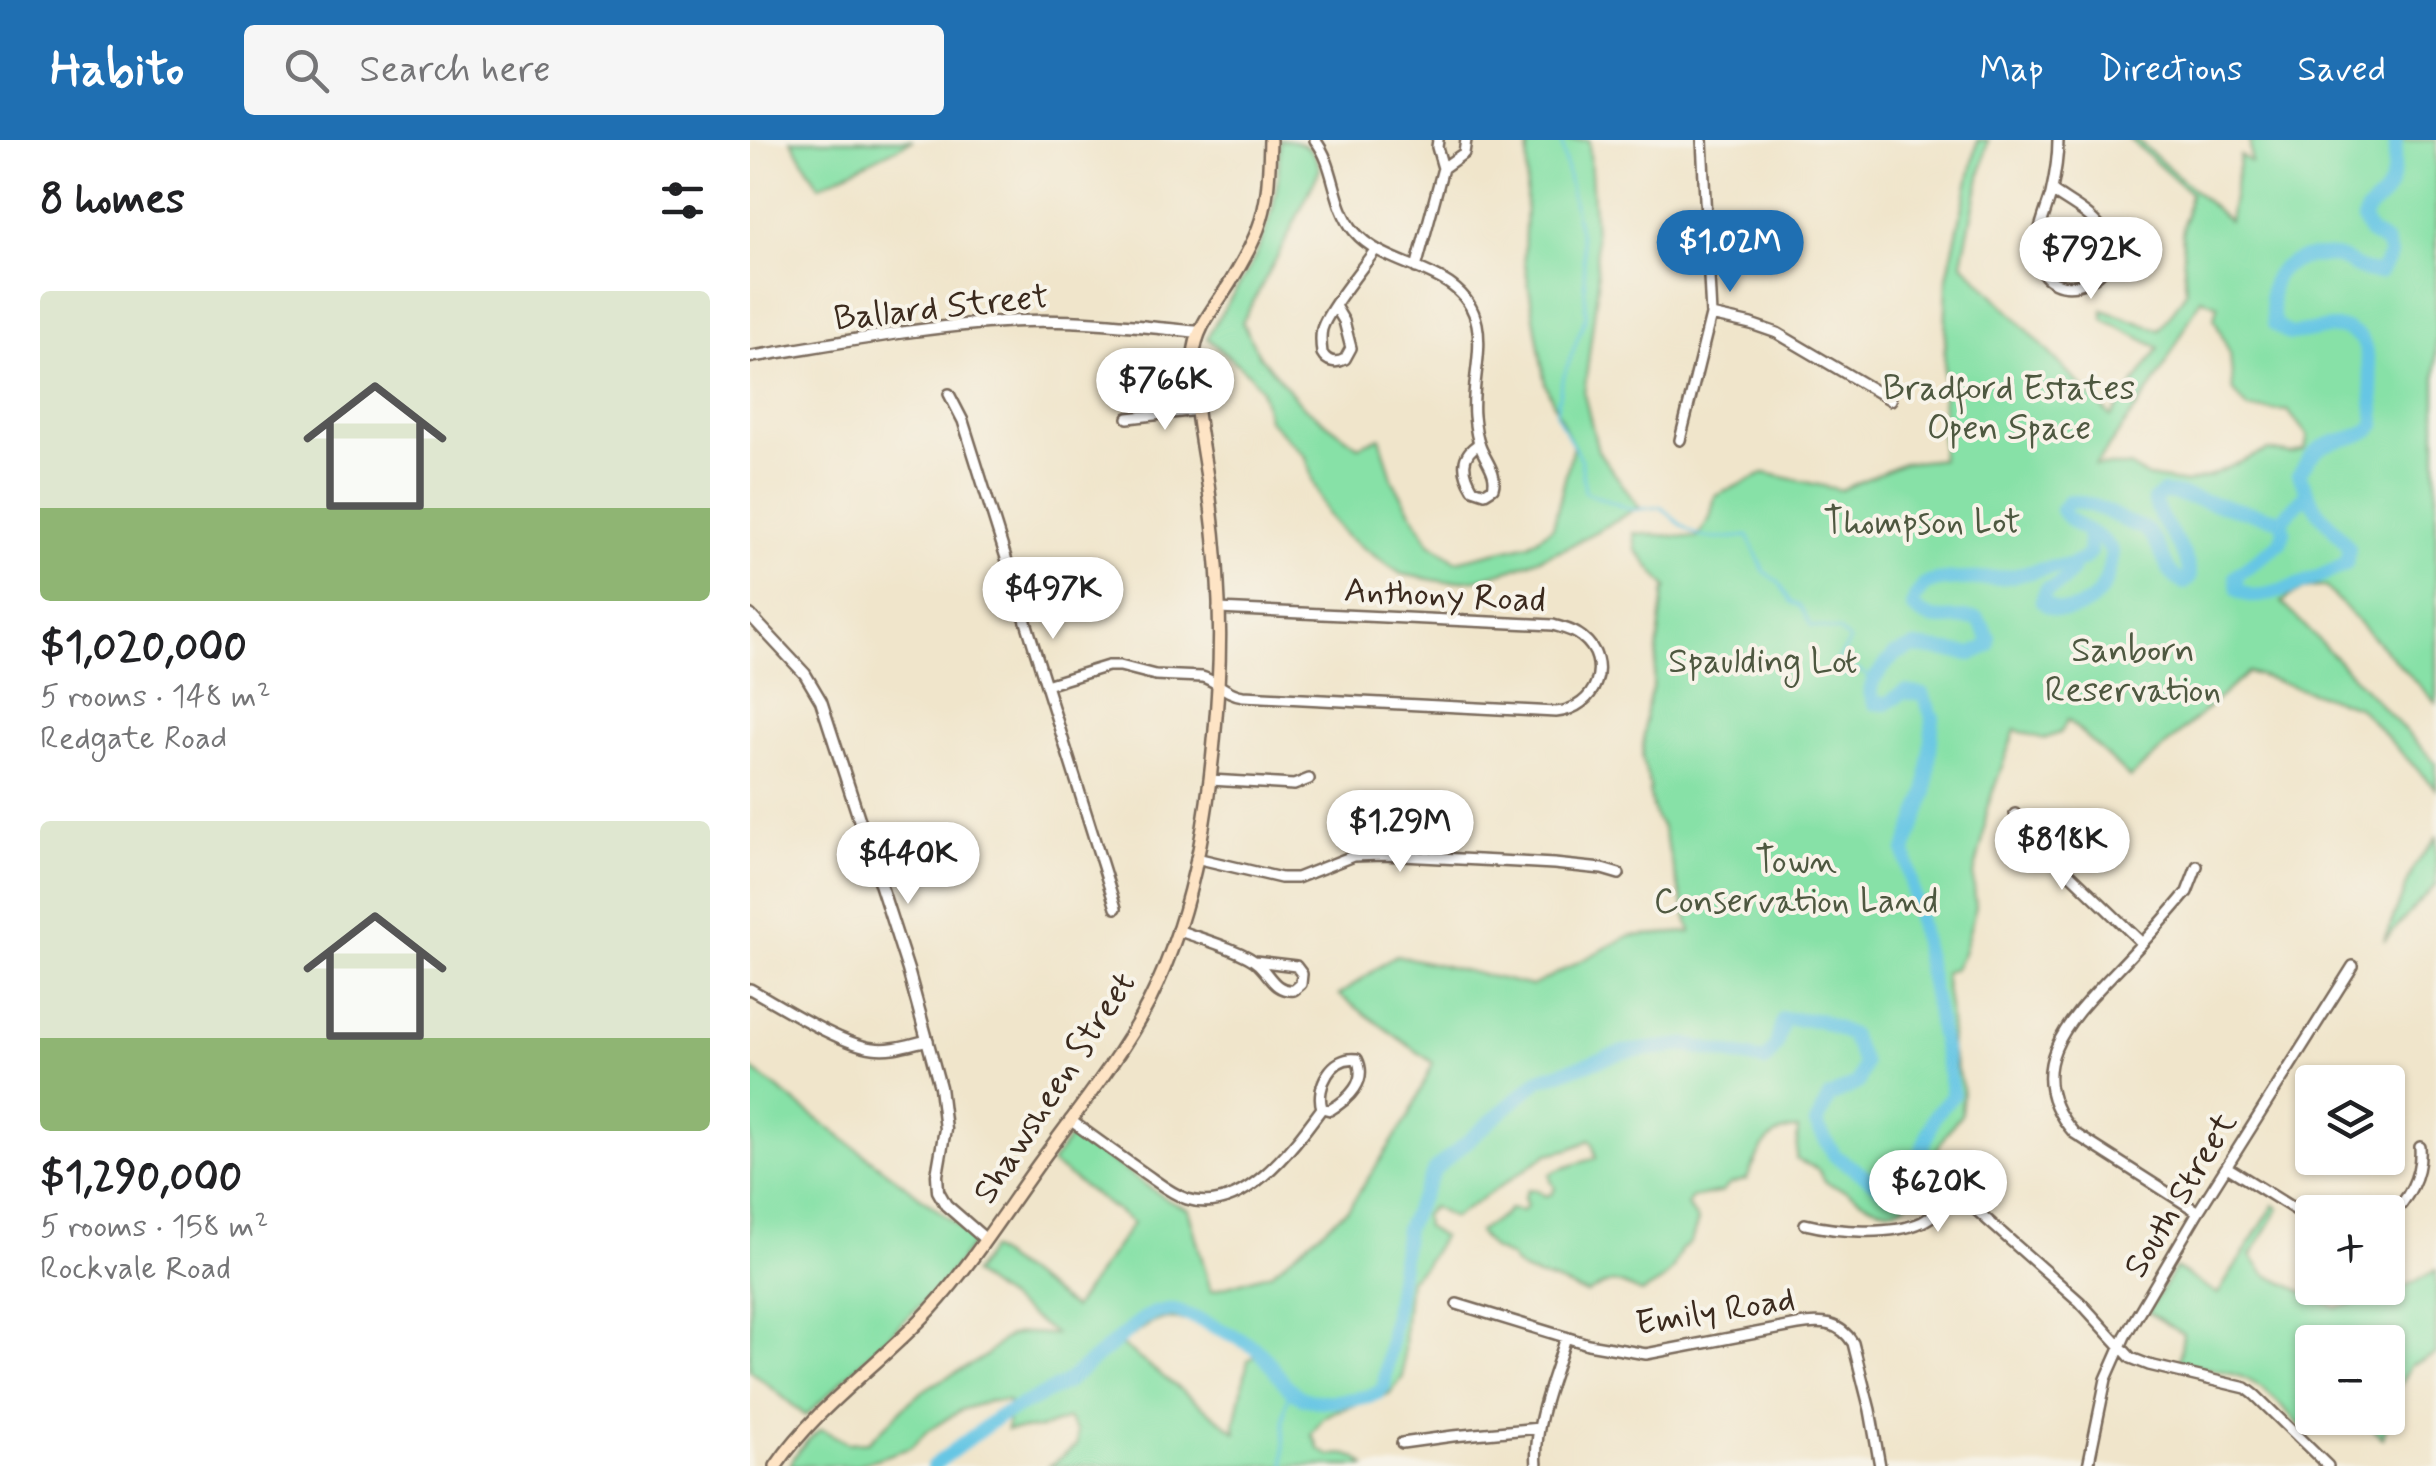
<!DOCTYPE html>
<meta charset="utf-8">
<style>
:root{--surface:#fff;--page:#f6f6f6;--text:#202124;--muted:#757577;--accent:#1f6fb2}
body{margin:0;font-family:Mynerve,sans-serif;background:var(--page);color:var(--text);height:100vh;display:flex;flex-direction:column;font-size:38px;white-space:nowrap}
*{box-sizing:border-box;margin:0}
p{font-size:32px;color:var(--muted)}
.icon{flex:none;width:55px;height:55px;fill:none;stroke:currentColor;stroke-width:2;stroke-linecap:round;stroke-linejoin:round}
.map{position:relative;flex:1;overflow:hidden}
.side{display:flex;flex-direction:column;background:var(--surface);width:750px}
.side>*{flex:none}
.tools{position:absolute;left:1545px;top:925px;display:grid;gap:20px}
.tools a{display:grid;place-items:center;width:110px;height:110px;border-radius:10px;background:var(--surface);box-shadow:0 2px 8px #0004;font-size:50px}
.price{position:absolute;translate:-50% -85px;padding:0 22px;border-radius:35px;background:#fff;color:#222;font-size:32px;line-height:65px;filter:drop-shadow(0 2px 5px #0008)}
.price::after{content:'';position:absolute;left:50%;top:60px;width:30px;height:22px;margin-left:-15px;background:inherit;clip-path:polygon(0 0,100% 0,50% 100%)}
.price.current{background:var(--accent);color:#fff}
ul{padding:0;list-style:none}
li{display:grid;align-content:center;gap:20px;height:530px;padding:0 40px}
li span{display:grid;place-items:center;height:310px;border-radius:10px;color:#555}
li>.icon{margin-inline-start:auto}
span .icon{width:180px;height:180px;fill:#fffc;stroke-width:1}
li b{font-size:42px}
h2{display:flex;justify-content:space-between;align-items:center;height:120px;padding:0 40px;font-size:42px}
header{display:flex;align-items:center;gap:60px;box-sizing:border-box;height:140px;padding:0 50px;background:var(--accent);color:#fff}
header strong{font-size:48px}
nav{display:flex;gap:55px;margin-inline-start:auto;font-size:35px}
.search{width:700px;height:90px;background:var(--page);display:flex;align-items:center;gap:25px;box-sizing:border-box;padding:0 35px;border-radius:10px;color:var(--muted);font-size:38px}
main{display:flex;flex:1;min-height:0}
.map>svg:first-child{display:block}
</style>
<header>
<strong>Habito</strong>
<div class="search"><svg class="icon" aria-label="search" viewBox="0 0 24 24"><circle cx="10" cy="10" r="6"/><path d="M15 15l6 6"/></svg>Search here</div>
<nav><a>Map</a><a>Directions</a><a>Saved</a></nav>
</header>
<main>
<section class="side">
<h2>8 homes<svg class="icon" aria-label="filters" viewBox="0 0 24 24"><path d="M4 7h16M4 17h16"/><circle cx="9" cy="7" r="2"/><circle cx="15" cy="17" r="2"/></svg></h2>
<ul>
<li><span style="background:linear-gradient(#dfe7d0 70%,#8fb573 0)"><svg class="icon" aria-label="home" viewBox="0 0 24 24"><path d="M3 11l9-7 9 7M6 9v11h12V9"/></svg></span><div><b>$1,020,000</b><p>5 rooms · 148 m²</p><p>Redgate Road</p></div></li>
<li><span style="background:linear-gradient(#dfe7d0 70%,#8fb573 0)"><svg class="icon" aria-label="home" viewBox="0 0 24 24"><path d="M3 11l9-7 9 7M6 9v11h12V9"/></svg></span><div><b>$1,290,000</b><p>5 rooms · 158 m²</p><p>Rockvale Road</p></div></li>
</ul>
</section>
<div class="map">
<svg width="1686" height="1326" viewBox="0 0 1686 1326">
<rect width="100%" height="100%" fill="#f7f3e8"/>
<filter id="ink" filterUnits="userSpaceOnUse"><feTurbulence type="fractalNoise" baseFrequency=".01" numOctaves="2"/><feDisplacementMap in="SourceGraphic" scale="20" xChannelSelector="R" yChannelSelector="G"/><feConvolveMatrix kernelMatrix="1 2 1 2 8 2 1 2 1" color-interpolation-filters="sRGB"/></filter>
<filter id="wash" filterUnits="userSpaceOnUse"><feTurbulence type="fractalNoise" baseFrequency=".0048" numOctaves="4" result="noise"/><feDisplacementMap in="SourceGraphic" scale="40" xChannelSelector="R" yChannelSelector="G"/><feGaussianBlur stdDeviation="2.25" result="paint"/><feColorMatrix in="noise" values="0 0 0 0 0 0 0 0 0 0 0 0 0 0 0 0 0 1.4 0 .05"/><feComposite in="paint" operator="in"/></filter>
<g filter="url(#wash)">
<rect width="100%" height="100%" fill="#f0e5cb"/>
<path fill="#87e1a7" stroke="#618662" stroke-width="2.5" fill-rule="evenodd" d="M 41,0 L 163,0 L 69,46 Z
M 529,0 C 552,0 564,6 570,29 L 533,106 L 492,182 L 509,215 L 552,265 L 608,306 L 630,297 L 643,341 L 680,403 L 706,421 L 779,404 L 803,387 L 823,306 L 795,244 L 774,117 L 778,4 L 771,0 L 839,0 L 848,143 L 834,254 L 848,311 L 889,367 L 818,407 L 763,429 L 727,439 L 695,442 L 651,434 L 596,396 L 578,375 L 563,342 L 556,317 L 518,279 L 511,249 L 500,235 L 457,198 C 469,174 485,153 498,130 C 522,87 530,48 529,0 Z
M 1228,0 L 1238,0 L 1212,122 L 1361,277 L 1409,208 L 1353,179 L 1353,170 L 1410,190 L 1436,152 L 1432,94 L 1440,53 L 1380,0 L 1387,0 L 1479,81 L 1490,16 L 1501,22 L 1500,0 L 1686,0 L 1686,563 L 1575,447 C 1559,446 1545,451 1532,462 L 1686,623 L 1686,649 L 1608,567 L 1498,532 L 1380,638 L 1318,580 L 1310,593 L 1294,599 L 1265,590 L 1237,668 L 1233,699 L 1223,738 L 1226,767 L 1213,813 L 1205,828 L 1194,833 L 1199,867 L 1201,896 L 1200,908 L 1213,949 L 1211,975 C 1192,994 1184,1018 1172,1042 C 1153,1083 1128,1071 1097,1051 C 1091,1048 1081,1046 1076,1042 C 1072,1038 1071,1032 1067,1029 C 1061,1025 1052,1023 1046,1019 L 1048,989 C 1017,989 1008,1014 997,1039 L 980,1044 L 972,1052 L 942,1058 L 937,1065 L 948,1081 L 941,1102 L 931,1110 L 922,1130 L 912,1141 L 892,1153 C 862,1142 867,1136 837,1154 C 826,1150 816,1145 805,1141 C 787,1135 769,1135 760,1117 L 742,1109 L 728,1092 C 738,1084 752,1080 759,1069 L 772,1071 L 777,1066 L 774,1058 L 778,1049 L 787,1050 L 795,1056 L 802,1054 L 805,1048 L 801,1041 L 800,1034 L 810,1029 L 846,1018 L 843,1004 L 840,1000 L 820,1009 L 798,1014 L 703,1078 L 682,1067 L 674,1075 L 675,1087 L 692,1097 L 674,1126 L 659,1139 L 655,1181 L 653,1237 L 639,1255 L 586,1271 L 573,1278 L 562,1294 L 570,1310 L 581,1316 C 594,1312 606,1315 616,1326 L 299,1326 L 327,1305 L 327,1292 L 318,1279 L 291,1288 L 257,1290 L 258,1261 L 239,1261 L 211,1270 L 176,1292 L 160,1308 L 104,1326 L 40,1326 C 46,1310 58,1299 71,1289 L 98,1303 L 118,1302 C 140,1283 159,1258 184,1244 C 201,1234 218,1228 234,1217 C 245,1209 251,1197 265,1194 C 277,1191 292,1195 305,1194 L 222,1134 L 240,1109 L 323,1168 L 383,1083 L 301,1023 L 320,997 L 327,998 L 419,1061 L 438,1069 L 461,1151 L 521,1133 L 599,1068 L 659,976 L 683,923 L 589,855 L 646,815 L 782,846 L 879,796 L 941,792 L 912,687 L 906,679 L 899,653 L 900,647 L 892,618 L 896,570 L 903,545 L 914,452 L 917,448 L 886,410 L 884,393 L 947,398 L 960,378 L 965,356 L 1015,333 L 1091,350 L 1153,323 L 1191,319 L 1197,137 ZM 1451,158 L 1468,165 L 1464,178 L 1480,214 L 1483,250 L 1498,269 L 1538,271 L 1558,296 L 1555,309 L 1541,314 L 1518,310 L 1461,335 L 1436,343 L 1398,337 L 1379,326 L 1345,326 L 1408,238 ZM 413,1179 L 449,1181 L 460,1188 L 499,1201 L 512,1213 L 498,1220 L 485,1284 L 486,1292 L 370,1204 L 400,1184 Z
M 1686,698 L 1686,744 L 1634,801 L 1664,727 Z
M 0,928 L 226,1099 L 189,1147 L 56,1276 L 0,1230 Z
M 1524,1065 L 1529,1068 L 1501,1116 L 1515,1134 L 1587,1168 L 1640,1155 L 1686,1130 L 1686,1214 L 1661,1225 L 1645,1254 L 1633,1298 L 1608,1278 L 1638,1278 L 1638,1202 L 1562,1202 L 1562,1278 L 1575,1278 L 1560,1296 C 1542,1278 1523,1253 1500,1241 C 1480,1230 1452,1228 1429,1223 L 1433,1194 L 1398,1172 L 1425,1128 L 1468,1154 Z"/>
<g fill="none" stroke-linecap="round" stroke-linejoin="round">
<path stroke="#66c6e4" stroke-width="2.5" d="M 811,0 L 833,112 L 836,175 L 811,244 L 806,274 L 831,320 L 835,352 L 882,370 L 911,367 C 946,399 950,402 998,396 L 1014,431 L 1029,442 L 1041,462 L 1050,466 L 1061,486 L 1089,491 L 1100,501 L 1085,525 L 1094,535 L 1109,530 L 1123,540
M 535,1326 L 533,1280 L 539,1249"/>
<path stroke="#66c6e4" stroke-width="14" d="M 1531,380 L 1557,354
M 1319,426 L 1334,419 L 1340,412 L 1338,392
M 183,1326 L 248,1277 L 314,1244 L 394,1178 C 404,1172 413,1170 424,1171 C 439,1174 498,1201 509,1211 C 523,1224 534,1249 551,1257 C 568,1265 610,1260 628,1253 L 634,1246 L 656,1088 L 685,1029 L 790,939 L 873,912 L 936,905 L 1015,921 L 1026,906 L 1033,879 L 1069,880 L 1101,895 L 1114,924 L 1108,943 L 1079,957 L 1066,984 L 1085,1016 L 1139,1052 L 1158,1047 L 1185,975 L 1203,955 L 1155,711 L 1176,653 L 1183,578 L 1173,555 L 1154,552 L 1136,564 L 1124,563 L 1120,552 L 1123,540 L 1144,515 L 1165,507 L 1222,514 L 1238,506 L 1239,497 L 1228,479 C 1204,475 1181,487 1163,467 L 1165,458 L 1175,444 C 1201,436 1229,441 1256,437 C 1277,434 1297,426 1319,426 L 1322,430 C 1314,441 1309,447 1296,449 L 1292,461 C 1309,478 1336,470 1350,452 C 1358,441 1360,424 1362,412 C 1351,391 1324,390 1312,370 L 1319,361 C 1341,363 1355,370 1373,380 C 1380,384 1390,386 1396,390 C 1413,405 1413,434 1434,443 L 1440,437 C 1437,406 1412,389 1404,360 L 1412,353 L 1425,354 L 1531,380 L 1534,392 L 1530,403 L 1486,436 L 1488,450 C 1494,453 1497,455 1503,456 C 1524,457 1577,434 1596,424 L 1599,408 C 1590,395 1581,386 1570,374 C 1561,362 1555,348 1549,334 C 1575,286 1596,311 1625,285 C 1624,269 1620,209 1610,197 C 1610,197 1597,190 1596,189 C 1579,185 1558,193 1540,194 L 1524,184 C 1523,172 1519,156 1523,143 C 1530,119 1564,114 1585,117 C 1602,121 1612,135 1630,132 L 1640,115 L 1636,103 L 1620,93 L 1613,80 C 1619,65 1628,64 1636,53 C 1645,39 1645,16 1646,0"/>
</g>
</g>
<g filter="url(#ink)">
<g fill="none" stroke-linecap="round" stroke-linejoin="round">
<defs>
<path id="minor" d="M 565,0 C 586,26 582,64 604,91 C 638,132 714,124 727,184 C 733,214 721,246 724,276 C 725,286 726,296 730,306 C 735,320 748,333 743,348 L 735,353 L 723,349 C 712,331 710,315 729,304
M 693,28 L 714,13 L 716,0
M 1302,51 C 1317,62 1340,73 1351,89 C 1388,137 1293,175 1287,114 C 1285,95 1296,72 1301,54 C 1305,36 1308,18 1308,0
M 666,128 L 693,28 L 687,7 L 688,0
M 585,166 L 594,181 L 601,208 L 595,219 C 586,224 577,222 572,213 C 571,205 570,197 572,189 C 577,171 613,127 626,109
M 961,175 L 1001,184 L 1027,193 L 1141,260
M 199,254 L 213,281 L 366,768
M 378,278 L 447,270
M 930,300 L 961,175 L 952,0
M 296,545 L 358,526 L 370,526 L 405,535 L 452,537 C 467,541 476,554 493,556 L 806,572 C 846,569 864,522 832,497 C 824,490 813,488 803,485 L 468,469
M 460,640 L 544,645 L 559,639
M 1265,674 L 1290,705 L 1392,803
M 446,718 L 531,738 L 547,738 L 603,716 L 633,715 L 804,724 L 852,729 L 869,734
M 1447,726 L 1437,752 C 1414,780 1389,807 1364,833 C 1320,879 1268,930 1324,993 L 1448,1072
M 427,790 C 446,797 495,811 508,824 C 520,835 525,852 544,850 L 551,844 L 552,834 L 546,826 L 505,821
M 0,849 C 31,866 90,904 123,908 C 141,911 160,904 178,900
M 320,980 C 346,999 371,1017 397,1035 C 410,1044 422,1054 437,1059 C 493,1077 544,1006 572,968 L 580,970 C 599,959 618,941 607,919 C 582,915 565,947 572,968
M 1477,1027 L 1562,1080
M 1638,1079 C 1658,1060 1672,1035 1670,1007
M 1055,1084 C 1087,1092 1142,1096 1172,1082 C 1184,1076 1194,1066 1206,1060 L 1216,1061 L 1330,1162 L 1381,1218 L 1399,1225 L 1496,1248 L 1505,1255 L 1578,1326
M 707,1164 L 838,1204 L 896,1214 L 1048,1185 C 1071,1181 1090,1182 1103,1203 L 1120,1270 L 1130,1326
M 652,1303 L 703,1296 L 789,1288
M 787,1326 C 783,1283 804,1238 816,1197
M 1338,1326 L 1356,1239 L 1375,1196 L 1448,1072 L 1603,826"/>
<path id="tertiary" d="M 0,217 C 89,203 183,184 273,181 C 331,179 390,186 448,192
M 0,475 L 55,534 L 71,561 L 158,830 L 190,947 L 195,989 L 187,1035 L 188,1051 L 196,1065 L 235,1099"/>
<path id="secondary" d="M 26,1326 C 68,1265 130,1224 180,1170 C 220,1126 253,1074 288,1025 C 325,974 370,918 399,862 C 447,766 462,653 468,547 C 472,483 468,415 459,351 C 453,306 442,261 444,216 C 445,188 466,166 480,143 C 490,126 501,108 508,89 C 519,61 519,30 520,0"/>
</defs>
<use href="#minor" stroke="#7a6b5b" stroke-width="14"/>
<use href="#tertiary" stroke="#7a6b5b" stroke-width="15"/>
<use href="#secondary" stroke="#7a6b5b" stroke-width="16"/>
<use href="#minor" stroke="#fff" stroke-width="9"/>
<use href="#tertiary" stroke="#fff" stroke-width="10"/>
<use href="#secondary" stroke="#fee4c5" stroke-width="11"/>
</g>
</g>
<g text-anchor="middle" stroke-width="8" stroke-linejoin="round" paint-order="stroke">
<g font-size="35" fill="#3b2a1e" stroke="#f7f3e8">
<text transform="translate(191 166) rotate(-6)" y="12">Ballard Street</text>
<text transform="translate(695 454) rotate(3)" y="12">Anthony Road</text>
<text transform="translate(303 947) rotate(-57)" y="12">Shawsheen Street</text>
<text transform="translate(1429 1054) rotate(-59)" y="12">South Street</text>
<text transform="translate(965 1170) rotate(-9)" y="12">Emily Road</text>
</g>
<g font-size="35" fill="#4e5840" stroke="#f7f3e8">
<text x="1259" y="259">Bradford Estates<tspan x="1259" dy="40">Open Space</tspan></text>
<text x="1172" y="393">Thompson Lot</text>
<text x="1383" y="521">Sanborn<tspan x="1383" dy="40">Reservation</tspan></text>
<text x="1013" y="532">Spaulding Lot</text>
<text x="1046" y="732">Town<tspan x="1046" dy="40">Conservation Land</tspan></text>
</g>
</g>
</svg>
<div class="tools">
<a><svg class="icon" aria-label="layers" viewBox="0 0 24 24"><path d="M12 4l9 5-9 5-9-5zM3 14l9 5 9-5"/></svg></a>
<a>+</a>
<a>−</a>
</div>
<b class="price current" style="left:980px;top:155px">$1.02M</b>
<b class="price" style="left:1341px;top:162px">$792K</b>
<b class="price" style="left:415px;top:293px">$766K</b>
<b class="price" style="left:303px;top:502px">$497K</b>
<b class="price" style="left:650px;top:735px">$1.29M</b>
<b class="price" style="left:1312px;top:753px">$818K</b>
<b class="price" style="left:158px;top:767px">$440K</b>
<b class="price" style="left:1188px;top:1095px">$620K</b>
</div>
</main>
